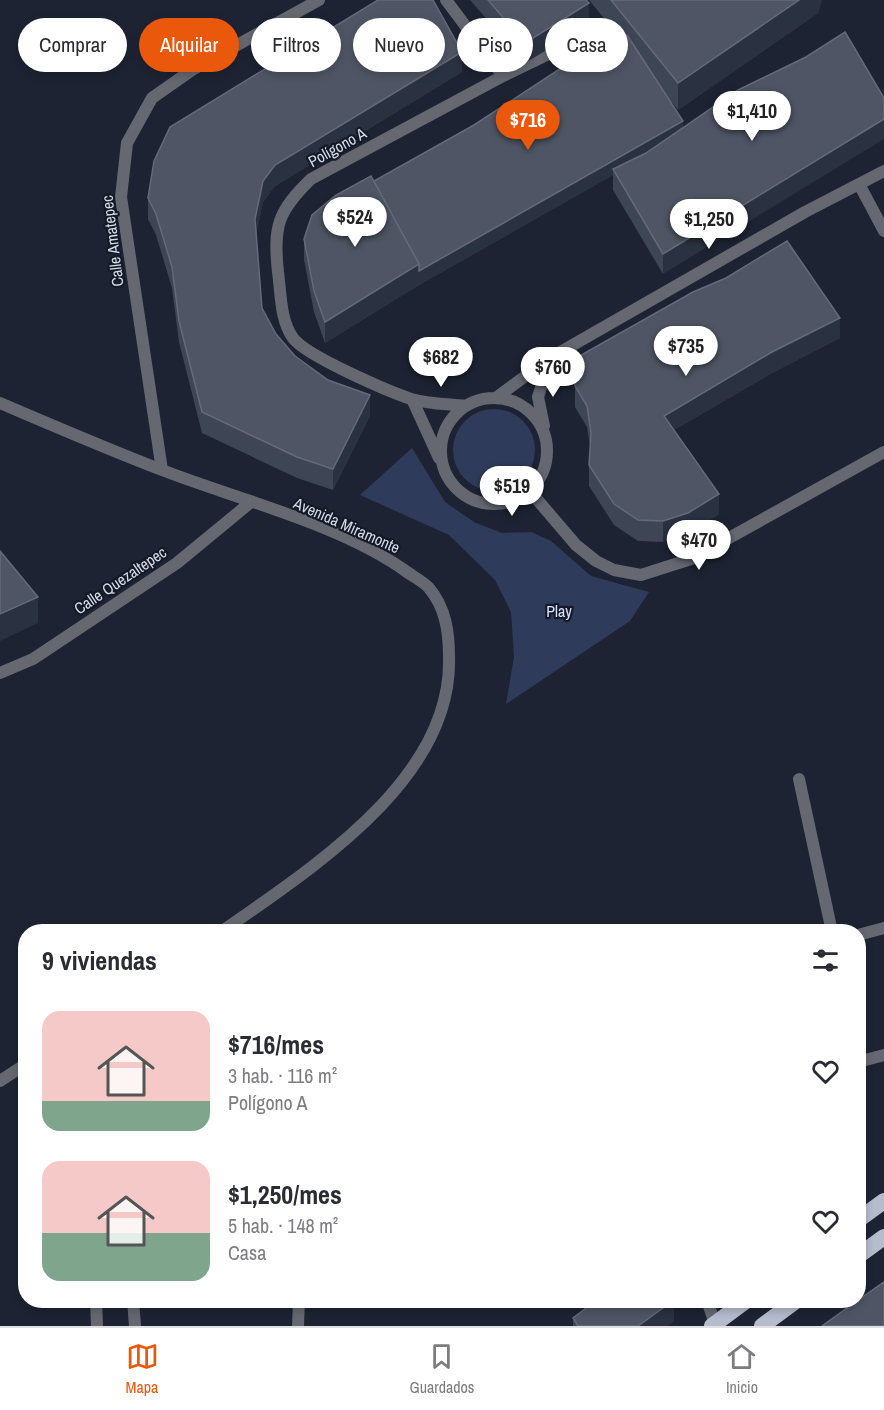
<!DOCTYPE html>
<html lang="es">
<meta charset="utf-8">
<style>
:root{--surface:#fff;--page:#f2f2f3;--text:#2b2b33;--muted:#7c7c81;--line:#e1e1e2;--accent:#ea580c}
body{margin:0;font-family:"Archivo Narrow",sans-serif;background:var(--page);color:var(--text);height:100vh;display:flex;flex-direction:column;font-size:22px;white-space:nowrap}
*{box-sizing:border-box;margin:0}
p{font-size:20px;color:var(--muted)}
.icon{flex:none;width:33px;height:33px;fill:none;stroke:currentColor;stroke-width:2;stroke-linecap:round;stroke-linejoin:round}
.map{position:relative;flex:1;overflow:hidden}
.sheet{position:absolute;left:18px;top:924px;width:848px;height:384px;display:flex;flex-direction:column;background:var(--surface);border-radius:24px;box-shadow:0 3px 9px #0003}
.sheet>*{flex:none}
.banner{position:absolute;left:18px;top:18px;width:849px;height:54px;display:flex;gap:12px}
.price{position:absolute;translate:-50% -51px;padding:0 14px;border-radius:21px;background:#fff;color:#222;font-size:20px;line-height:39px;filter:drop-shadow(0 2px 3px #0008)}
.price::after{content:'';position:absolute;left:50%;top:36px;width:18px;height:14px;margin-left:-9px;background:inherit;clip-path:polygon(0 0,100% 0,50% 100%)}
.price.on{background:var(--accent);color:#fff}
ul{padding:0;list-style:none}
li{display:flex;align-items:center;gap:18px;height:150px;padding:0 24px}
li span{display:grid;place-items:center;flex:none;width:168px;height:120px;border-radius:18px;color:#555}
li>.icon{margin-inline-start:auto}
span .icon{width:72px;height:72px;fill:#fffc;stroke-width:1}
li b{font-size:26px}
h2{display:flex;justify-content:space-between;align-items:center;height:72px;padding:0 24px;font-size:26px}
.chip{padding:0 21px;border-radius:27px;background:var(--surface);box-shadow:0 3px 9px #0003;font-size:21px;line-height:54px}
.chip.on{background:var(--accent);color:#fff}
.tab-bar{display:flex;justify-content:space-around;align-items:center;height:84px;border-top:2px solid var(--line);background:var(--surface);font-size:16px;color:var(--muted)}
.tab-bar a{display:grid;justify-items:center;gap:3px}
.tab-bar .on{color:var(--accent)}
.map>svg:first-child{display:block}
</style>
<div class="map">
<svg width="884" height="1326" viewBox="0 0 884 1326">
<rect width="100%" height="100%" fill="#1d2332"/>
<path fill="#2f3b5a" d="M453 450a41 41 0 1 1 82 0a41 41 0 1 1-82 0Z
M 412,448 L 445,502 L 474,522 L 502,533 L 531,532 L 551,541 L 591,576 L 649,592 L 630,621 L 506,704 L 514,657 L 511,612 L 495,580 L 449,535 L 360,495 Z"/>
<g fill="none" stroke-linecap="round" stroke-linejoin="round">
<path stroke="#656870" stroke-width="12" d="M 799,779 L 832,932
M 858,935 L 884,928
M 858,1062 L 884,1055
M 707,1300 L 715,1324"/>
<path stroke="#656870" stroke-width="12" d="M 446,0 L 503,76
M 859,184 L 884,231
M 497,397 L 550,358 L 805,212 L 884,171
M441 451a53 53 0 1 1 106 0a53 53 0 1 1-106 0Z
M 412,399 L 439,458
M 0,403 C 54,426 107,449 162,470 C 239,500 340,524 407,572 C 414,577 424,582 429,588 C 446,608 449,633 449,657 C 453,780 310,869 221,932
M 466,406 C 448,404 428,404 411,399 C 388,391 306,356 293,338 C 280,320 281,293 278,272 C 273,226 278,211 311,179 L 503,76 L 592,33
M 544,426 L 538,397 L 550,359
M 162,470 L 121,197 L 127,143 L 152,98 L 192,70 L 319,0
M 529,490 L 576,545 L 596,561 L 614,570 L 641,575 L 691,559 L 884,452
M 0,673 L 33,659 L 177,563 L 251,502
M 0,1081 L 26,1064
M 96,1300 L 97,1326
M 133,1300 L 135,1326
M 298,1326 L 299,1300"/>
<path stroke="#b4bcce" stroke-width="16" d="M 858,1220 L 884,1201
M 858,1256 L 884,1237
M 712,1326 L 747,1300
M 762,1326 L 797,1300"/>
</g>
<path fill="#3e4554" d="M 470,0 L 586,0 L 589,24 L 525,63 Z
M 589,0 L 822,0 L 818,13 L 678,110 L 667,96 L 663,274 L 613,190 L 613,175 L 419,285 L 325,343 L 314,312 L 304,260 L 304,239 L 374,181 L 474,125 L 620,38 Z
M 462,72 L 275,186 L 263,202 L 256,234 L 262,308 L 276,334 L 295,356 L 370,416 L 333,490 L 297,478 L 202,433 L 179,342 L 172,288 L 156,235 L 148,219 L 148,198 Z
M 840,338 L 772,373 L 674,430 L 719,514 L 688,534 L 663,542 L 638,541 L 614,525 L 589,486 L 589,465 L 590,446 L 587,427 L 575,407 L 575,386 Z
M 674,1300 L 674,1321 L 667,1326 L 573,1326 L 573,1318 Z"/>
<path fill="#2a3140" d="M 799,0 L 822,0 L 818,13 L 678,110 L 678,83 Z
M 589,3 L 589,24 L 525,63 L 525,43 Z
M 462,52 L 462,72 L 275,186 L 263,202 L 255,240 L 255,219 L 263,181 L 275,165 Z
M 884,119 L 884,139 L 663,274 L 663,254 Z
M 683,121 L 683,135 L 613,169 L 613,175 L 419,285 L 419,271 Z
M 419,264 L 419,285 L 325,343 L 325,322 Z
M 840,318 L 840,338 L 772,373 L 664,436 L 664,416 L 772,352 Z
M 370,395 L 370,416 L 333,490 L 333,469 Z
M 719,494 L 719,514 L 688,534 L 663,542 L 663,521 Z
M 38,597 L 38,623 L 0,641 L 0,614 Z
M 674,1300 L 674,1321 L 667,1326 L 638,1326 Z"/>
<path fill="#4f5564" stroke="#646a78" stroke-width="1.5" d="M 378,0 L 433,0 L 462,52 L 275,165 L 263,181 L 255,219 L 262,308 L 276,334 L 295,356 L 328,380 L 370,395 L 333,469 L 297,457 L 202,412 L 179,321 L 172,267 L 156,214 L 148,198 L 154,161 L 170,127 Z
M 488,0 L 586,0 L 589,3 L 525,43 Z
M 611,0 L 799,0 L 678,83 Z
M 845,32 L 884,98 L 884,119 L 663,254 L 613,169 L 646,153 L 738,90 L 806,57 Z
M 627,35 L 683,121 L 419,271 L 419,264 L 374,181 L 474,125 L 575,59 Z
M 371,176 L 419,264 L 325,322 L 314,291 L 304,239 L 312,215 L 336,195 Z
M 787,241 L 840,318 L 772,352 L 664,416 L 719,494 L 688,513 L 663,521 L 638,520 L 614,504 L 589,465 L 591,433 L 587,406 L 575,386 L 576,358 L 693,292 L 726,278 Z
M 0,551 L 38,597 L 0,614 Z
M 884,1282 L 884,1326 L 822,1326 L 858,1300 Z
M 597,1300 L 674,1300 L 638,1326 L 578,1326 L 573,1318 Z"/>
<g text-anchor="middle" stroke-width="4.5" stroke-linejoin="round" paint-order="stroke">
<g font-size="16" fill="#d6dbe5" stroke="#141a28">
<text transform="translate(337 147) rotate(-29)" y="6">Polígono A</text>
<text transform="translate(112 241) rotate(-97)" y="6">Calle Amatepec</text>
<text transform="translate(347 525) rotate(24)" y="6">Avenida Miramonte</text>
<text transform="translate(120 580) rotate(-34)" y="6">Calle Quezaltepec</text>
</g>
<g font-size="16" fill="#d8e3fd" stroke="#141a28">
<text x="559" y="617">Play</text>
</g>
</g>
</svg>
<b class="price" style="left:752px;top:142px">$1,410</b>
<b class="price on" style="left:528px;top:151px">$716</b>
<b class="price" style="left:355px;top:248px">$524</b>
<b class="price" style="left:709px;top:250px">$1,250</b>
<b class="price" style="left:686px;top:377px">$735</b>
<b class="price" style="left:441px;top:388px">$682</b>
<b class="price" style="left:553px;top:398px">$760</b>
<b class="price" style="left:512px;top:517px">$519</b>
<b class="price" style="left:699px;top:571px">$470</b>
<div class="banner">
<a class="chip">Comprar</a>
<a class="chip on">Alquilar</a>
<a class="chip">Filtros</a>
<a class="chip">Nuevo</a>
<a class="chip">Piso</a>
<a class="chip">Casa</a>
</div>
<section class="sheet">
<h2>9 viviendas<svg class="icon" aria-label="filters" viewBox="0 0 24 24"><path d="M4 7h16M4 17h16"/><circle cx="9" cy="7" r="2"/><circle cx="15" cy="17" r="2"/></svg></h2>
<ul>
<li><span style="background:linear-gradient(#f6c9c9 75%,#7fa58c 0)"><svg class="icon" aria-label="home" viewBox="0 0 24 24"><path d="M3 11l9-7 9 7M6 9v11h12V9"/></svg></span><div><b>$716/mes</b><p>3 hab. · 116 m²</p><p>Polígono A</p></div><svg class="icon" aria-label="heart" viewBox="0 0 24 24"><path d="M12 20l-8-8c-3-5 5-10 8-4 3-6 11-1 8 4z"/></svg></li>
<li><span style="background:linear-gradient(#f6c9c9 60%,#7fa58c 0)"><svg class="icon" aria-label="home" viewBox="0 0 24 24"><path d="M3 11l9-7 9 7M6 9v11h12V9"/></svg></span><div><b>$1,250/mes</b><p>5 hab. · 148 m²</p><p>Casa</p></div><svg class="icon" aria-label="heart" viewBox="0 0 24 24"><path d="M12 20l-8-8c-3-5 5-10 8-4 3-6 11-1 8 4z"/></svg></li>
</ul>
</section>
</div>
<nav class="tab-bar">
<a class="on"><svg class="icon" aria-label="map" viewBox="0 0 24 24"><path d="M3 6l6-2 6 2 6-2v14l-6 2-6-2-6 2zM9 4v14M15 6v14"/></svg>Mapa</a>
<a><svg class="icon" aria-label="saved" viewBox="0 0 24 24"><path d="M7 4h10v16l-5-4-5 4z"/></svg>Guardados</a>
<a><svg class="icon" aria-label="home" viewBox="0 0 24 24"><path d="M3 11l9-7 9 7M6 9v11h12V9"/></svg>Inicio</a>
</nav>
